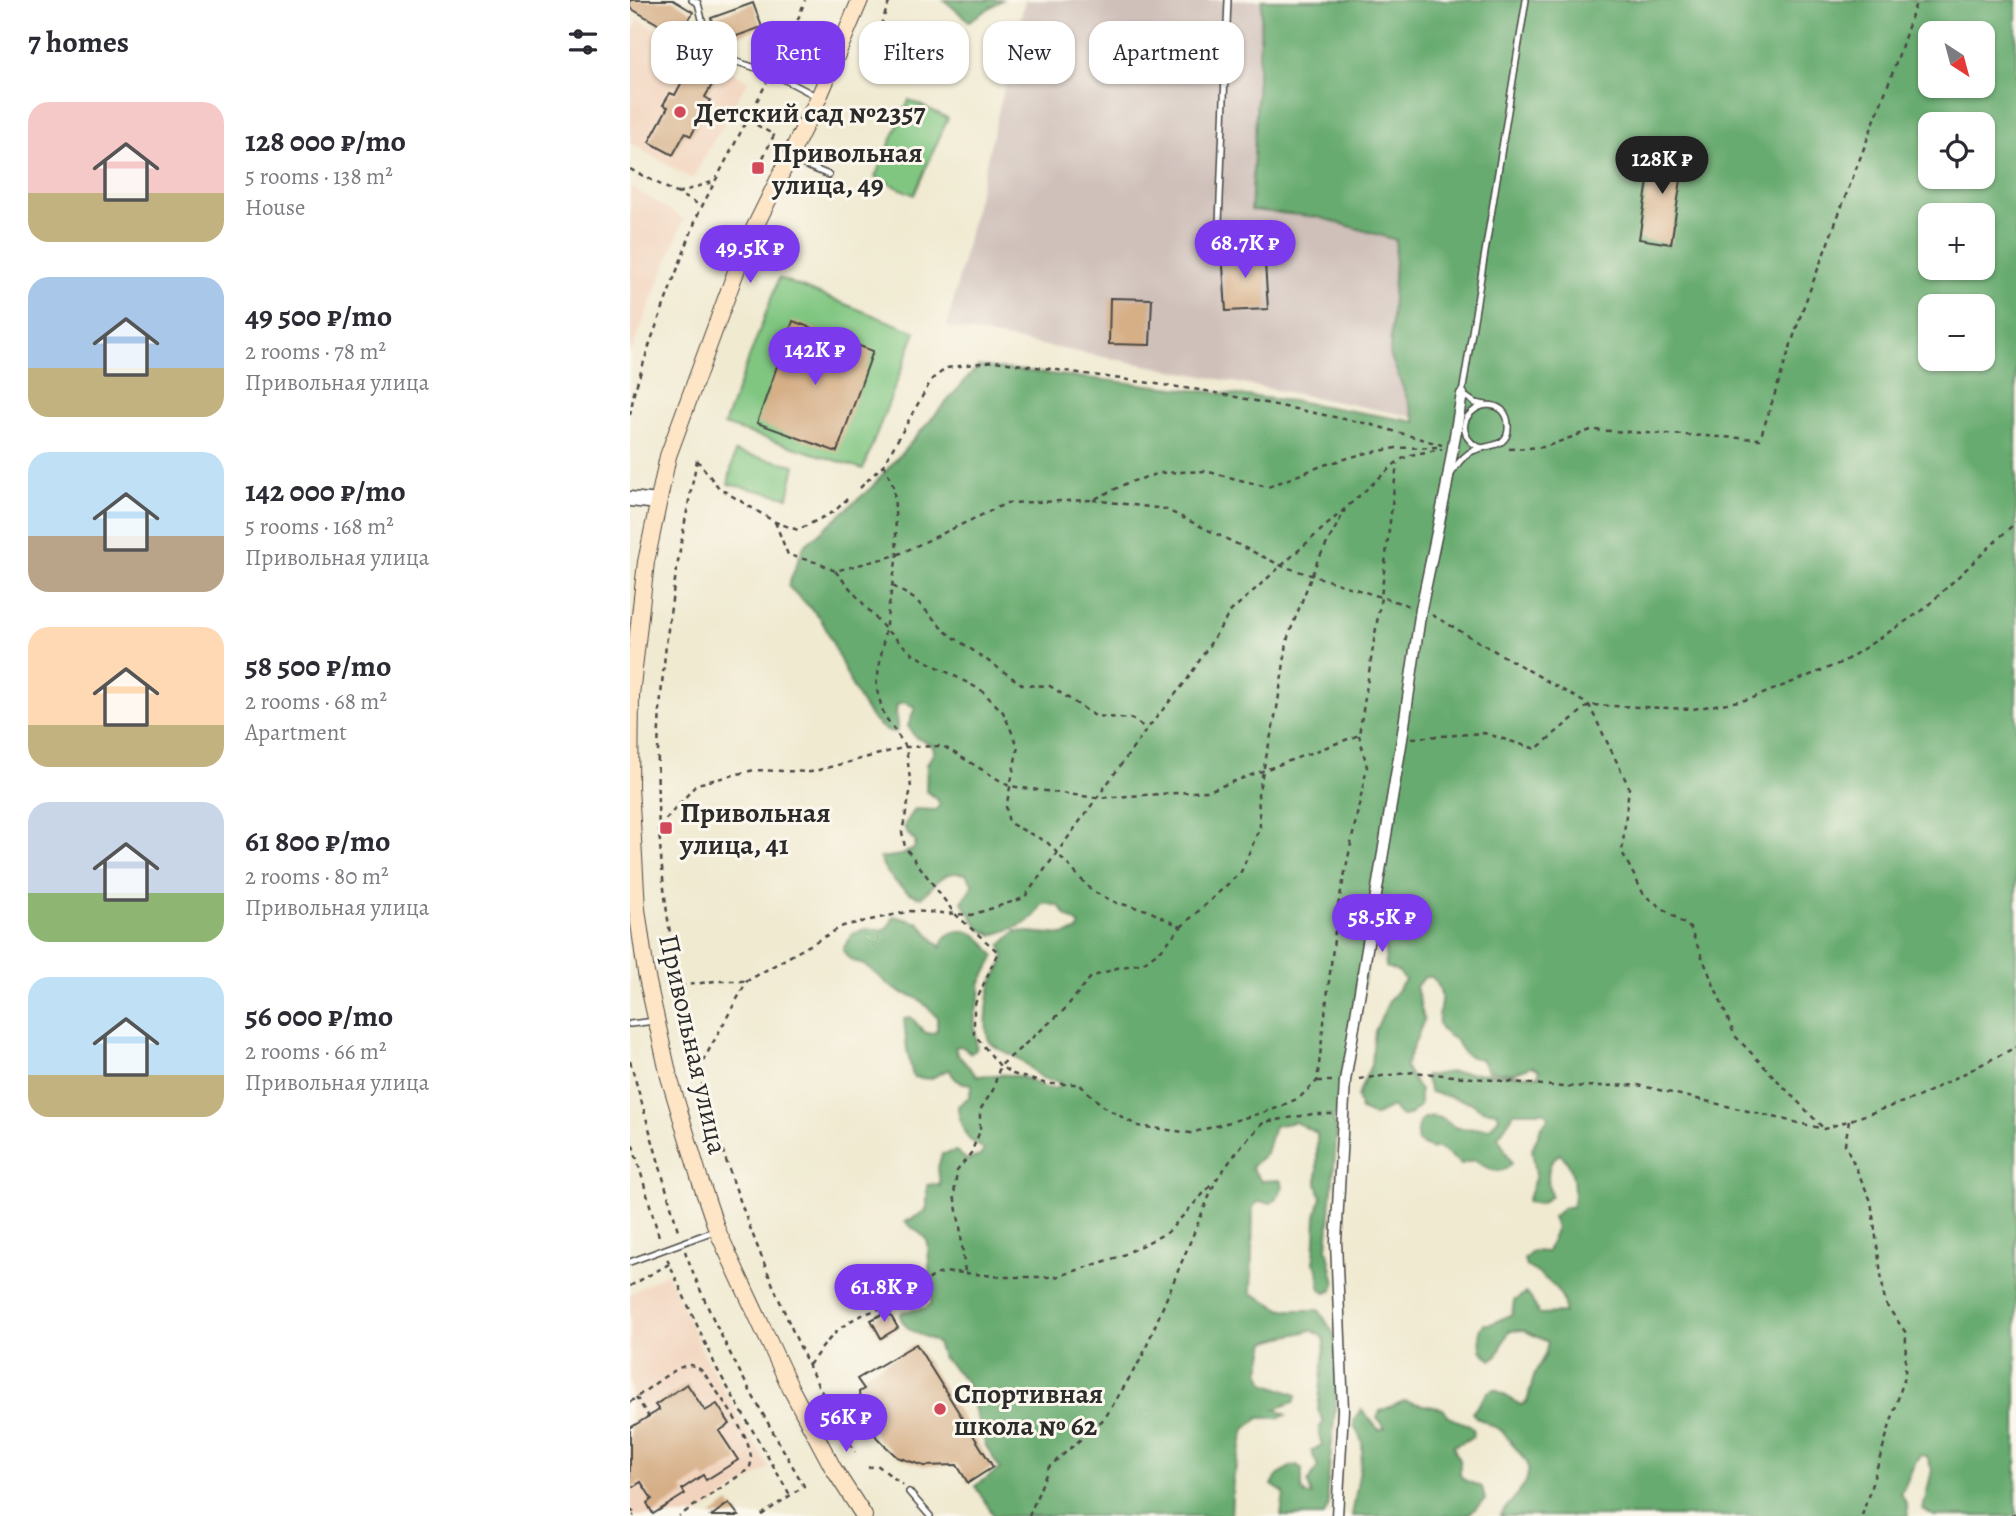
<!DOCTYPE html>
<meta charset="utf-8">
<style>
:root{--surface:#fff;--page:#f7f7f7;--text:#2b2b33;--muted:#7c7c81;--accent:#7c3aed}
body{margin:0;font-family:Alegreya,serif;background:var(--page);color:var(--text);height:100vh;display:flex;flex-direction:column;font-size:26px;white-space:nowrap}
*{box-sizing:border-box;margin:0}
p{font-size:23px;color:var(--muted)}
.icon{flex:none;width:38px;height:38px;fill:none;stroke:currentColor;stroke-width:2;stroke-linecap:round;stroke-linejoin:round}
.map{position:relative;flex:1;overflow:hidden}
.drawer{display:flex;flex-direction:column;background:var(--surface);width:630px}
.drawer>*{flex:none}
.banner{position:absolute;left:21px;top:21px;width:665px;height:63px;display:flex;gap:14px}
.needle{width:46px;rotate:144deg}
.fabs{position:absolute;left:1288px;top:21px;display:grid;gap:14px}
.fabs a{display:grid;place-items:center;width:77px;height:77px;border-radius:14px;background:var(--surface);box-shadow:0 2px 5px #0004;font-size:35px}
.price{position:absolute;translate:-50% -60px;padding:0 16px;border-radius:24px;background:var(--accent);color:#fff;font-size:23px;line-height:46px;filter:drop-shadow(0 2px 4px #0008)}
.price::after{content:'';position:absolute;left:50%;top:42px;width:21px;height:16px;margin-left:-10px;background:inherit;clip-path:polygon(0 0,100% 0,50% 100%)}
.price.selected{background:#222;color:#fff}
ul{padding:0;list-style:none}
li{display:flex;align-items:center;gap:21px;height:175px;padding:0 28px}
li span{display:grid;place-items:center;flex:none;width:196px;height:140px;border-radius:21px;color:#555}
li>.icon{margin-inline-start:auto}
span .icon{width:84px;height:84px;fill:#fffc;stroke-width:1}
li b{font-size:30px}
h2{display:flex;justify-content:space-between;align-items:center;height:84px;padding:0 28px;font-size:30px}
.tag{padding:0 24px;border-radius:21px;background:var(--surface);box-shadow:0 2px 5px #0004;font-size:24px;line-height:63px}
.tag.selected{background:var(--accent);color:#fff}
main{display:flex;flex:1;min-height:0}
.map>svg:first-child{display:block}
</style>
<main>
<section class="drawer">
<h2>7 homes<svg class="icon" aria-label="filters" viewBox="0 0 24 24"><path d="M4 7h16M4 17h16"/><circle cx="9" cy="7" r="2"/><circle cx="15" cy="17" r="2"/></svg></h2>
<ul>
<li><span style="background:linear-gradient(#f6c9c9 65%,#c2b280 0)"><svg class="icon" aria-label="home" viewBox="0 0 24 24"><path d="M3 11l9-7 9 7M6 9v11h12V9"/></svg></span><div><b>128 000 ₽/mo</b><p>5 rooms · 138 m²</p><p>House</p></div></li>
<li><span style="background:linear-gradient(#a9c7e8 65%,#c2b280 0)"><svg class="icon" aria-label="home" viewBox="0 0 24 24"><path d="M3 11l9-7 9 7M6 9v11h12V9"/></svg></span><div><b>49 500 ₽/mo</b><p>2 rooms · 78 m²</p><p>Привольная улица</p></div></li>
<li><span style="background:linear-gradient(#bfe0f5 60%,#b9a48a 0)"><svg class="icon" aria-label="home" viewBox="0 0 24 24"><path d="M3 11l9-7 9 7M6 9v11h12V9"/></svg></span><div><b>142 000 ₽/mo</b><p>5 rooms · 168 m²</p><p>Привольная улица</p></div></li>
<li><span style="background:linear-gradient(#ffd9b3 70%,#c2b280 0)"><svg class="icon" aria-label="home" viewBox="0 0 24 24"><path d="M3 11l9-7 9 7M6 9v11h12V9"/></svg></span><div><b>58 500 ₽/mo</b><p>2 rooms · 68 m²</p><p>Apartment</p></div></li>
<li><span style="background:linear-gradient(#c9d6e8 65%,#8fb573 0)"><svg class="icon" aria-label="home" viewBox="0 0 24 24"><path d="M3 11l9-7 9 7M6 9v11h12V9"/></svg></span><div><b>61 800 ₽/mo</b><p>2 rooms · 80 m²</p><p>Привольная улица</p></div></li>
<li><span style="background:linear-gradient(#bfe0f5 70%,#c2b280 0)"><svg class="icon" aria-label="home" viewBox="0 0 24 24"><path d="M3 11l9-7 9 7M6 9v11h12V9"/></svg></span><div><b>56 000 ₽/mo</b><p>2 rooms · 66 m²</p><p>Привольная улица</p></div></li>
</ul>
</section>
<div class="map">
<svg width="1386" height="1516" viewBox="0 0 1386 1516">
<rect width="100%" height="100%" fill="#fbf7ec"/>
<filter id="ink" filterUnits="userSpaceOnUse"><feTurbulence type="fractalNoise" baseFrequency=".0143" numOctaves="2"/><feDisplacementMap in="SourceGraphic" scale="14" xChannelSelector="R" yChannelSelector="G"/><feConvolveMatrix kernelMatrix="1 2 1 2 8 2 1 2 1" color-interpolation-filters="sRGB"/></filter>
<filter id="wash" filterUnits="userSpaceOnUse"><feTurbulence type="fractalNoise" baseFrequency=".00686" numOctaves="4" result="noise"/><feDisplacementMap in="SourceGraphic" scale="28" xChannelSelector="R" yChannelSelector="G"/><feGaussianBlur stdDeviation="1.57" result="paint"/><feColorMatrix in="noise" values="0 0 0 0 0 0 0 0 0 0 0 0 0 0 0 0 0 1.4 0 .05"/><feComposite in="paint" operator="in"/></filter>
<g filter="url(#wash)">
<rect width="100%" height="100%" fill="#f0ead1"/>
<path fill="#f2d4be" d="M 9,19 L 118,81 L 62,179 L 0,143 L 0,35 Z
M 0,186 L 54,219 L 0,355 Z
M 37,1273 L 77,1361 L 139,1468 L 65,1516 L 0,1516 L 0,1294 Z"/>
<path fill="#cfc0ba" d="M 395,0 L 1275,0 L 791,418 L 317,327 Z"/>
<path fill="#80c681" stroke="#567856" stroke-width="2" d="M 279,100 L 318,118 L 284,195 L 245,177 Z
M 149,278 L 286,332 L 233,469 L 94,425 Z
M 105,452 L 165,465 L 158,497 L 98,484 Z"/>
<path fill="#68ab6f" stroke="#4a6b4d" stroke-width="2" fill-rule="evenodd" d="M 314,0 L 372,0 L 339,21 Z
M 632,0 L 1386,0 L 1386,1516 L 1304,1516 L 1293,1509 L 1302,1470 L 1297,1456 L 1290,1455 C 1281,1466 1279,1481 1271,1493 L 1277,1505 L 1278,1516 L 870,1516 C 880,1499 904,1486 897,1462 L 871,1430 L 847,1418 L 842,1413 L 858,1392 L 864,1389 L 891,1405 L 897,1402 L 905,1373 L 915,1355 L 918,1342 L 893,1330 L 879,1331 L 867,1356 L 861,1360 L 851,1350 L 850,1329 L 854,1324 L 861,1324 L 882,1314 L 884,1301 L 895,1293 L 900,1297 L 909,1314 L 934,1313 C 938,1292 912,1275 896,1266 L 894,1259 L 903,1251 L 917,1252 L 926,1229 L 923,1217 L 933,1208 L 943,1206 C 945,1189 945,1166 930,1154 C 915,1161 917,1182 921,1196 L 910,1204 L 897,1202 L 906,1175 L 902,1149 L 911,1128 L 919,1117 L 914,1112 L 885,1112 L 868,1137 L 882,1163 C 872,1178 856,1168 845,1160 L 831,1164 L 808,1147 L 801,1149 L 788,1142 C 784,1125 791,1112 811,1118 C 816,1120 820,1125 825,1127 C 836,1130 849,1128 860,1128 L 869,1118 L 867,1112 L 852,1110 L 840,1102 L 800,1092 L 795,1076 L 821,1072 L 909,1076 L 909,1070 L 902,1066 L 883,1073 L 858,1071 L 851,1059 C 835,1057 832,1053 825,1039 C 789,1023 827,1004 802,977 L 795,977 L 786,986 L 794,1020 L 775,1067 L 790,1091 L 790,1106 L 779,1115 L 771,1116 L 762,1107 L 744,1116 L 731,1110 L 727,1097 L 741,1065 L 745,1031 L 759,1001 L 775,980 L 769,972 L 756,967 L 754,938 L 757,926 L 751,921 L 745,923 L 710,1107 L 703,1118 L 707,1131 L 697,1248 L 705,1284 L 703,1290 L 696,1293 L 690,1289 L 688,1269 L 684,1263 L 686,1216 L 691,1197 L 687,1184 L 687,1133 L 665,1122 L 644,1126 L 636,1153 L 621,1167 L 631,1181 L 650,1180 L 653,1186 L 647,1198 L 641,1203 L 628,1202 L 623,1207 L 621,1293 L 653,1310 L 689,1310 L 704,1334 L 707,1390 L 697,1490 L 699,1504 L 694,1516 L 651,1516 L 654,1493 L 642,1485 C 646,1475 657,1467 667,1465 L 672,1469 L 672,1490 L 676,1495 L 682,1495 L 678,1483 L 688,1466 L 681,1451 L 692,1445 C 689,1436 686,1429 694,1422 L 688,1410 L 695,1341 L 691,1335 L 681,1330 C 666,1335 651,1336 636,1342 L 630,1370 L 635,1383 L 667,1395 L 664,1402 L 645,1409 L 656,1415 L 649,1418 L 629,1418 L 615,1429 L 603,1479 L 601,1516 L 364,1516 L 345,1486 L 370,1469 L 356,1446 L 336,1381 L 312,1357 L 307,1343 C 294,1335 275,1332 270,1316 L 272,1312 L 295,1308 L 301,1304 L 298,1244 L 296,1238 L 275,1222 L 295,1212 L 297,1205 L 297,1185 L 304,1184 L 310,1186 L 308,1167 L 312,1154 L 326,1151 L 337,1160 L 350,1156 L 354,1150 C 350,1145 345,1144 340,1140 C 333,1133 328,1116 328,1106 L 339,1097 L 342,1084 C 329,1083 325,1081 319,1069 L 300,1079 L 283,1077 L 277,1050 L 274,1019 L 281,1017 L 294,1032 L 301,1034 L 307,1031 L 307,1017 C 301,1012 297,1006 291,1001 C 286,996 277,995 270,992 C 257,986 250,976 239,968 C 229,961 217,962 213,949 L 223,933 L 237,929 L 251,930 L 258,928 L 264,916 L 289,923 L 311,948 C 312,932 332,926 346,935 C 353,939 359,950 365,956 L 350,984 C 353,996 346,1006 345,1017 C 343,1029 348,1038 346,1050 L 341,1053 L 331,1046 L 325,1047 L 327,1054 L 347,1076 C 361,1075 381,1073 395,1078 C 407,1082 413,1091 427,1088 L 430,1082 C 401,1079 409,1071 389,1059 C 380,1053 368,1051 360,1042 C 353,1033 358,994 362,983 C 365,975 372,968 374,959 L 371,945 L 386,931 L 433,935 L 447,931 L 450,925 L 437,916 L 429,906 L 415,903 L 410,907 C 403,926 379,929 362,935 L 350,929 L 332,902 L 343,885 L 336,874 C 313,869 308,882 292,897 C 276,896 254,873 250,858 L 271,855 L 284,849 L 286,842 L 277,833 L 274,826 L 285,809 L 306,810 L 310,804 L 306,798 L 296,791 L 297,764 L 304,752 L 303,746 L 285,737 L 278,726 L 285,707 L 273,702 L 267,705 C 264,715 269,722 266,732 C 234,734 208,650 195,627 C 188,612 170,599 158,586 L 174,546 L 241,488 L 348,366 L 671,402 L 786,422 L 760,354 L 766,240 L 688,217 L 621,210 ZM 1300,33 L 1353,33 L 1353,86 L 1300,86 ZM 1300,124 L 1353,124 L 1353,177 L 1300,177 ZM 1300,215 L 1353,215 L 1353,268 L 1300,268 ZM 1300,306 L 1353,306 L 1353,359 L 1300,359 Z
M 774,1401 L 813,1409 L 822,1419 L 840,1425 L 844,1431 L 843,1437 L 823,1446 L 830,1463 L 830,1475 L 834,1480 L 852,1487 L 855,1500 L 839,1514 L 831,1516 L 722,1516 C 724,1501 734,1455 732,1443 C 728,1425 716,1429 731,1409 L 749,1430 L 755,1428 L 747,1418 L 750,1411 Z"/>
<g id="blocks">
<path fill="#d6af87" d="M 0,0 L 43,0 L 63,12 L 49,36 L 0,8 Z
M 123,3 L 132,27 L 90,42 L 81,18 Z
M 62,63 L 87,76 L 75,97 L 80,100 L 61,136 L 55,133 L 43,155 L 19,142 L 38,107 L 33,105 L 40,93 L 45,95 Z
M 1023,149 L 1055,154 L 1041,244 L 1009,239 Z
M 634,248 L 638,309 L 596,311 L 592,251 Z
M 480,298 L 522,299 L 520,345 L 479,344 Z
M 163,321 L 243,351 L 207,452 L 127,423 Z
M 258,1311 L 268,1328 L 251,1338 L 241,1320 Z
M 286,1344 L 363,1467 L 338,1483 L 327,1465 L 294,1466 L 267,1457 L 247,1438 L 231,1410 L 229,1392 L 234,1389 L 227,1379 Z
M 57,1384 L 75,1411 L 87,1404 L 100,1424 L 89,1431 L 108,1460 L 76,1480 L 73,1475 L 52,1489 L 55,1494 L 23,1514 L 17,1503 L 22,1499 L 11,1482 L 0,1489 L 0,1428 L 29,1410 L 25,1405 Z
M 99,1503 L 109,1516 L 81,1516 Z"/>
</g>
</g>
<g filter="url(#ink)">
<use href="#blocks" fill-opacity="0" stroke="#494844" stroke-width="2"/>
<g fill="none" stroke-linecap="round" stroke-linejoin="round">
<defs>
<path id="service" d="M 62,0 L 68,3 L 79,48 L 85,55 L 142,73 L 186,96
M 160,159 L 199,175
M 575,231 L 589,223 L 598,0
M 856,405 L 845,403 L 832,394 L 896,0
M 822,473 C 826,465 832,458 839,453 C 853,443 880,451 878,425 C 878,419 876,414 872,410 C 863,403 851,404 842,412 C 828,424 835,443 852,448
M 0,1024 L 25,1021
M 0,1262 L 84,1231
M 279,1492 L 300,1516"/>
<path id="minor" d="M 707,1516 L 713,1410 L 706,1242 L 715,1081 L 772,739 L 791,609 L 816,489 L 832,394"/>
<path id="tertiary" d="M 0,499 L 29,502"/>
<path id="secondary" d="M 230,0 L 189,97 L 115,247 L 38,456 L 16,562 L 1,695 L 0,786 L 7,909 L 16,973 L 39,1077 L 70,1180 L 87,1230 L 161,1389 L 203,1468 L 234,1516"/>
</defs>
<use href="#service" stroke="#494844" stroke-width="8"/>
<use href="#minor" stroke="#494844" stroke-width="13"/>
<use href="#tertiary" stroke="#494844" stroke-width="17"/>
<use href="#secondary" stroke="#494844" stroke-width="18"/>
<path stroke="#494844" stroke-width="2.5" stroke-dasharray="5 5" stroke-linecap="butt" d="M 237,63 L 260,0
M 146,65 L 163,33 L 175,0
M 118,120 L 144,135 L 128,168
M 0,169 L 72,206
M 48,193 L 85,181
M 0,415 L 4,393 L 21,340 L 68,214 L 138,80
M 879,449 L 915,447 L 961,430 L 1130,439 L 1172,311 L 1264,69 L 1287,0
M 67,460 C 43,578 22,706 29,827 C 39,1017 102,1202 182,1373 C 195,1400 211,1426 225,1452
M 67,460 L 89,488 L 145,522 L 168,530 L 205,511 L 217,499
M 254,464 L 264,488 L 267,555 L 246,687 L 254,715 L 276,747 L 281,788 L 272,832 L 275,847 L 325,914 L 368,952 L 344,1006 L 344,1034 L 370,1066 L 383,1074 L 417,1084 L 449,1084 L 474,1107 L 508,1126 L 561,1133 L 642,1110 L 669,1098 L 687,1081 L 708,906 L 737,767 L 729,735
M 230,488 L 254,464 L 302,379 L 317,368 L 364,361 L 576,391 L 739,424 L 812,445
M 463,500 L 535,509 L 652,566 L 751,597 L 767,463
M 145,522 L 158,555 L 189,563 L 205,571 L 267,555 L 377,503 L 463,500 L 497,483 L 530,473 L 575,471 L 638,487 L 694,465 L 732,454 L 766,448 L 810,447
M 263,586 L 286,600 L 316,632 L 393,685 L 420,686 L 465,716 L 502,719 L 517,729
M 802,615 L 959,705 L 999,787 L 992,852 L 1014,895 L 1060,928 L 1105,1036 L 1194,1129
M 782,738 L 854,733 L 906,749 L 959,705 L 1063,709 L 1120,699 L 1213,662 L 1293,610 L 1386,522
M 29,827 L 67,784 L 124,770 L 181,772 L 276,747 L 313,746 L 379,786 L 467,798 L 578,791 L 729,735 L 751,597 L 780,606
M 551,927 L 611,872 L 630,827 L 628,794 L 647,708 L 658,637 L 687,562 L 715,510
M 50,986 L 85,981 L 117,981
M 0,1061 L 49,1234
M 68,1070 L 117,981 L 213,926 L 281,911 L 341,915 L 394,898 L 517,729 L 557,680 L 601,611 L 768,461 L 780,455 L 812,449
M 729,1079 L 784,1072 L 932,1087 L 1008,1085 L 1194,1129 L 1288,1097 L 1386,1047
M 687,1081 L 705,1081
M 1219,1121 L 1215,1144 L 1241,1201 L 1255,1303 L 1276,1333 L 1275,1376 L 1232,1516
M 0,1135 L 30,1240
M 55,1251 C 85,1334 130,1409 174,1486 L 130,1516
M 37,1259 L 87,1369 L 160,1495
M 335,1273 L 373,1277 L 426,1277 L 491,1256 L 538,1232 L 584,1182
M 0,1286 L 39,1264
M 179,1365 C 191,1349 202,1333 219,1322 C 236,1311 257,1308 274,1299 C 303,1282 296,1269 335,1273 L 330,1226 L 324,1195 L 327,1171 L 341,1153 L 350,1131 L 350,1110 L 363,1090 L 370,1066 L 434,1010 L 461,977 L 487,968 L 513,963 L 531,950 L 551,927 L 517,910 L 487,903 L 462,891 L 417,842 L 379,823 L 376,808 L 388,746 L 373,712 L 351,690 L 283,654 L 256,630 L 205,571
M 6,1397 L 19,1417
M 0,1402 C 13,1393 45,1366 59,1365 C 65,1365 70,1369 74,1373 C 87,1393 131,1447 119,1469 L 49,1516
M 238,1468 L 247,1465 L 273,1485
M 0,1509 L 6,1514 L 3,1516
M 399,1516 L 419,1467 L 475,1418 L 512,1357 L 586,1180 L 612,1145 L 634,1122 L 683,1114 L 703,1114
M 1381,1516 L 1386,1513"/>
<use href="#service" stroke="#fff" stroke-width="5"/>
<use href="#minor" stroke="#fff" stroke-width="10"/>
<use href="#tertiary" stroke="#fff" stroke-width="14"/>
<use href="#secondary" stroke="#fee5c5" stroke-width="16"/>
</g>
</g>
<g fill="#d1495b" stroke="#fbf7ec" stroke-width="2.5">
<circle cx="50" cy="112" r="7"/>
<rect x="121" y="161" width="14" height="14" rx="3.5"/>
<rect x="29" y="821" width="14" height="14" rx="3.5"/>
<circle cx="310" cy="1409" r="7"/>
</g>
<g text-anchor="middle" stroke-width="6" stroke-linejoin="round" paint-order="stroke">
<g font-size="28" font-weight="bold" fill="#2b2b2b" stroke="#fbf7ec" text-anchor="start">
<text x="64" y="122">Детский сад №2357</text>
<text x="142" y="162">Привольная<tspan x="142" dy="32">улица, 49</tspan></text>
<text x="50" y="822">Привольная<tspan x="50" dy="32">улица, 41</tspan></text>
<text x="324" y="1403">Спортивная<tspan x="324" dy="32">школа № 62</tspan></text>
</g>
<g font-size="28" fill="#2b2b2b" stroke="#fbf7ec">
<text transform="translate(64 1044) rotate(77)" y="10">Привольная улица</text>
</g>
</g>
</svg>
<div class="fabs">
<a><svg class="needle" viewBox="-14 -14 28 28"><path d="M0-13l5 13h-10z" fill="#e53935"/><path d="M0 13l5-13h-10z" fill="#7c7c81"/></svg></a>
<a><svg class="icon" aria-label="locate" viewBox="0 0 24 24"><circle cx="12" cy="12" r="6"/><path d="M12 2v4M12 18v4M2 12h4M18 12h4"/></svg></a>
<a>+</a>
<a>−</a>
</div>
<b class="price selected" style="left:1032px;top:196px">128K ₽</b>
<b class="price" style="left:615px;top:280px">68.7K ₽</b>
<b class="price" style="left:120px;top:285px">49.5K ₽</b>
<b class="price" style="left:185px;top:387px">142K ₽</b>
<b class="price" style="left:752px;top:954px">58.5K ₽</b>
<b class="price" style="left:254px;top:1324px">61.8K ₽</b>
<b class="price" style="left:216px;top:1454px">56K ₽</b>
<div class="banner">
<a class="tag">Buy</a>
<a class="tag selected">Rent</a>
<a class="tag">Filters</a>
<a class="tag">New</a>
<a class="tag">Apartment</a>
</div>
</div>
</main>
